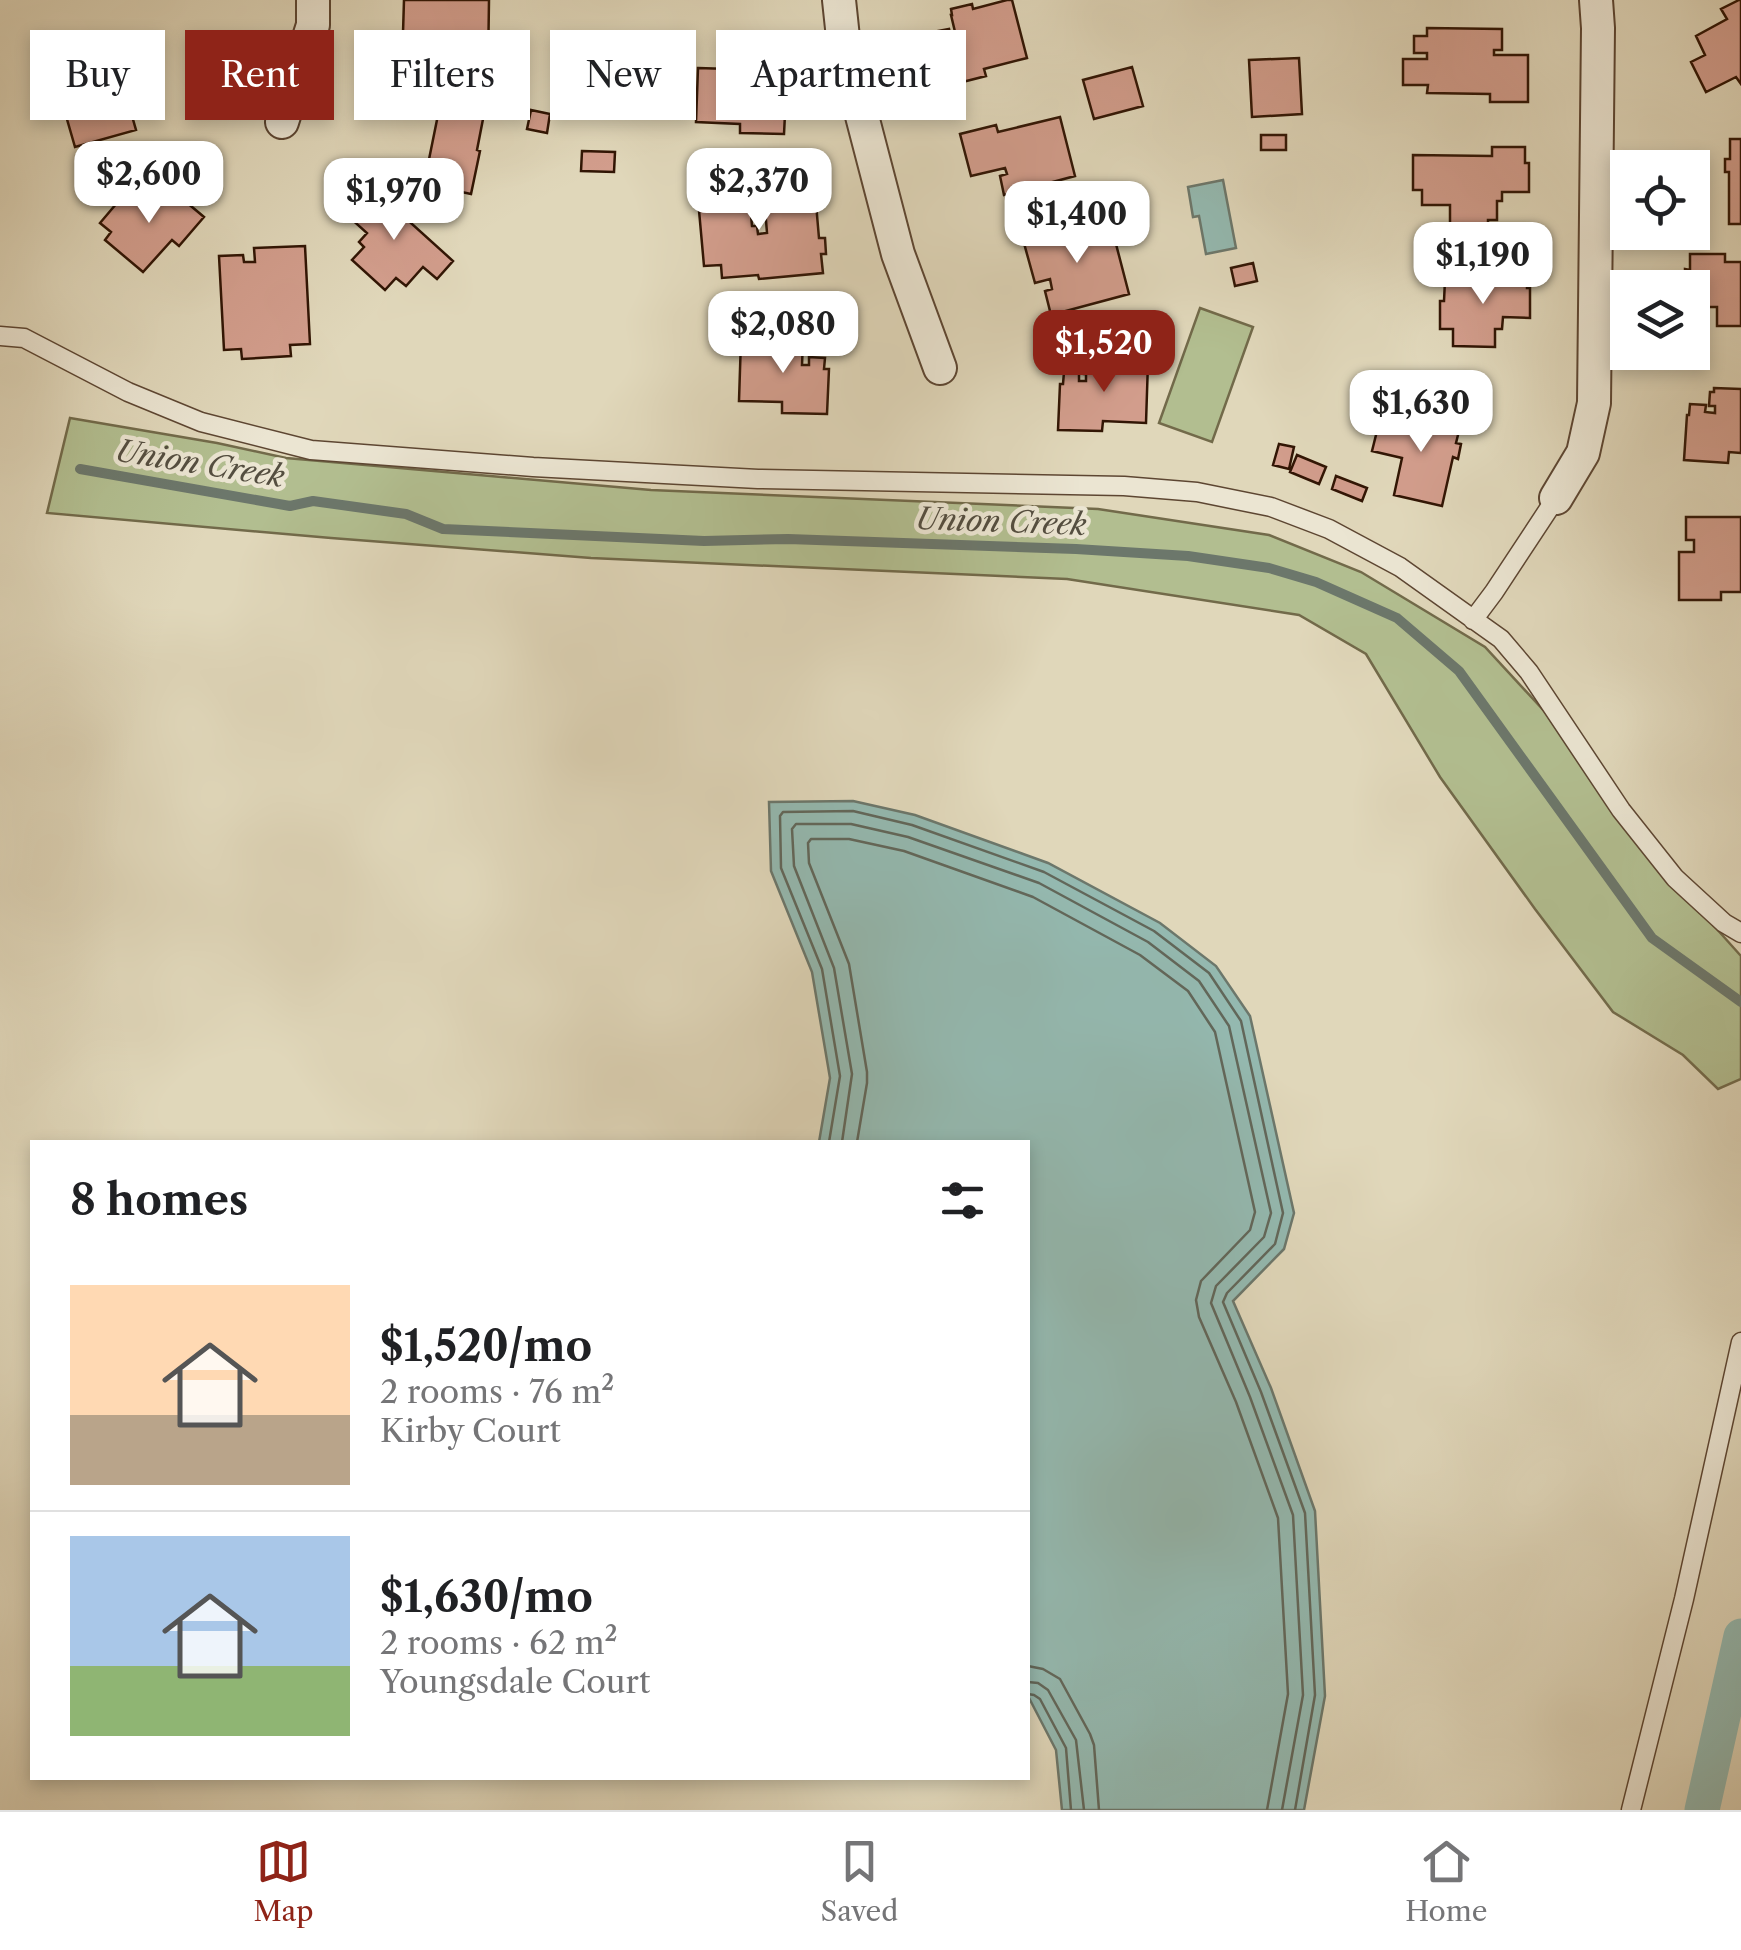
<!DOCTYPE html>
<meta charset="utf-8">
<style>
:root{--surface:#fff;--page:#f6f6f6;--text:#202124;--muted:#757577;--line:#e0e0e0;--accent:#8f2418}
body{margin:0;font-family:"Libre Caslon Text",serif;background:var(--page);color:var(--text);height:100vh;display:flex;flex-direction:column;font-size:38px;white-space:nowrap}
*{box-sizing:border-box;margin:0}
p{font-size:32px;color:var(--muted)}
.icon{flex:none;width:55px;height:55px;fill:none;stroke:currentColor;stroke-width:2;stroke-linecap:round;stroke-linejoin:round}
.map{position:relative;flex:1;overflow:hidden}
.panel{position:absolute;left:30px;top:1140px;width:1000px;height:640px;display:flex;flex-direction:column;background:var(--surface);border-radius:0px;box-shadow:0 5px 15px #0003}
.panel>*{flex:none}
.banner{position:absolute;left:30px;top:30px;width:1000px;height:90px;display:flex;gap:20px}
.buttons{position:absolute;left:1610px;top:150px;display:grid;gap:20px}
.buttons a{display:grid;place-items:center;width:100px;height:100px;border-radius:0px;background:var(--surface);box-shadow:0 5px 15px #0003;font-size:50px}
.price{position:absolute;translate:-50% -85px;padding:0 22px;border-radius:20px;background:#fff;color:#222;font-size:32px;line-height:65px;filter:drop-shadow(0 2px 5px #0008)}
.price::after{content:'';position:absolute;left:50%;top:60px;width:30px;height:22px;margin-left:-15px;background:inherit;clip-path:polygon(0 0,100% 0,50% 100%)}
.price.active{background:var(--accent);color:#fff}
ul{padding:0;list-style:none}
li{display:flex;align-items:center;gap:30px;height:250px;padding:0 40px}
li+li{border-top:2px solid var(--line)}
li span{display:grid;place-items:center;flex:none;width:280px;height:200px;border-radius:0px;color:#555}
li>.icon{margin-inline-start:auto}
span .icon{width:120px;height:120px;fill:#fffc;stroke-width:1}
li b{font-size:42px}
h2{display:flex;justify-content:space-between;align-items:center;height:120px;padding:0 40px;font-size:42px}
.tag{padding:0 35px;border-radius:0px;background:var(--surface);box-shadow:0 5px 15px #0003;font-size:35px;line-height:90px}
.tag.active{background:var(--accent);color:#fff}
.tab-bar{display:flex;justify-content:space-around;align-items:center;height:140px;border-top:2px solid var(--line);background:var(--surface);font-size:28px;color:var(--muted)}
.tab-bar a{display:grid;justify-items:center;gap:5px}
.tab-bar .active{color:var(--accent)}
.map>svg:first-child{display:block}
</style>
<div class="map">
<svg width="1741" height="1810" viewBox="0 0 1741 1810">
<rect width="100%" height="100%" fill="#e0d7ba"/>
<filter id="stains"><feTurbulence type="fractalNoise" baseFrequency=".002" numOctaves="4"/><feColorMatrix values="0 0 0 0 .2 0 0 0 0 .09 0 0 0 0 .02 0 0 0 .5 -.17"/></filter>
<radialGradient id="worn" r=".72"><stop offset=".6" stop-color="#630" stop-opacity="0"/><stop offset="1" stop-color="#630" stop-opacity=".3"/></radialGradient>
<path fill="#b2be90" stroke="#726a4a" stroke-width="2.5" d="M 1200,308 L 1253,327 L 1212,442 L 1159,423 Z
M 70,418 L 217,443 L 286,458 L 651,490 L 1098,509 L 1269,535 L 1361,572 L 1485,647 L 1546,713 L 1654,859 L 1741,956 L 1741,1079 L 1718,1089 L 1683,1055 L 1613,1012 L 1535,909 L 1440,777 L 1366,654 L 1299,615 L 1067,579 L 591,558 L 331,538 L 47,513 Z"/>
<path fill="#94b9b0" stroke="#6c776b" stroke-width="2.5" d="M 1223,180 L 1236,248 L 1206,254 L 1199,216 L 1193,217 L 1188,187 Z
M 853,801 L 915,815 L 1048,863 L 1160,923 L 1216,966 L 1250,1016 L 1294,1213 L 1284,1249 L 1233,1301 L 1271,1388 L 1315,1511 L 1325,1696 L 1304,1810 L 1062,1810 L 1056,1750 L 1028,1696 L 1028,1142 L 819,1142 L 830,1078 L 812,972 L 771,871 L 769,802 Z"/>
<g fill="none" stroke-linecap="round" stroke-linejoin="round">
<path stroke="#62675a" stroke-width="2.5" d="M 829,1142 L 840,1076 L 822,969 L 781,868 L 780,816 L 783,812 L 853,811 L 912,825 L 1044,872 L 1154,931 L 1209,973 L 1241,1021 L 1283,1213 L 1275,1244 L 1227,1293 L 1223,1302 L 1261,1392 L 1305,1513 L 1315,1695 L 1295,1810
M 842,1142 L 852,1074 L 834,968 L 794,866 L 792,829 L 796,824 L 851,824 L 908,837 L 1039,883 L 1148,942 L 1199,981 L 1229,1026 L 1271,1213 L 1264,1237 L 1216,1286 L 1211,1303 L 1250,1397 L 1293,1515 L 1303,1695 L 1282,1810
M 857,1142 L 867,1083 L 867,1072 L 849,964 L 809,863 L 808,843 L 811,839 L 849,839 L 904,851 L 1033,897 L 1140,955 L 1188,991 L 1215,1032 L 1255,1212 L 1250,1230 L 1201,1281 L 1196,1300 L 1199,1317 L 1236,1402 L 1278,1518 L 1288,1694 L 1267,1810
M 1028,1666 L 1043,1669 L 1060,1679 L 1090,1734 L 1094,1745 L 1099,1810
M 1028,1682 L 1038,1683 L 1048,1690 L 1076,1740 L 1084,1810
M 1028,1694 L 1034,1695 L 1040,1699 L 1066,1748 L 1071,1810"/>
<path stroke="#6c776b" stroke-width="10" d="M 80,469 L 290,506 L 313,501 L 406,514 L 443,529 L 704,541 L 788,539 L 1076,549 L 1188,556 L 1269,568 L 1316,582 L 1397,618 L 1459,671 L 1652,938 L 1741,1002"/>
<path stroke="#94b9b0" stroke-width="35" d="M 1702,1810 L 1741,1636"/>
</g>
<path fill="#d29d8c" stroke="#311504" stroke-width="2.5" d="M 404,0 L 489,0 L 488,70 L 410,69 L 411,43 L 419,43 L 419,34 L 403,33 Z
M 1007,0 L 1012,0 L 1027,58 L 984,69 L 986,76 L 943,87 L 932,43 L 936,42 L 933,32 L 949,29 L 951,37 L 956,36 L 951,15 L 952,15 L 951,9 L 972,4 L 973,9 Z
M 1739,0 L 1741,0 L 1741,84 L 1736,77 L 1706,92 L 1691,62 L 1705,55 L 1696,36 L 1727,19 L 1721,9 Z
M 1427,28 L 1502,29 L 1502,50 L 1494,50 L 1494,55 L 1528,55 L 1528,102 L 1490,102 L 1490,94 L 1427,93 L 1428,85 L 1403,85 L 1403,59 L 1427,59 L 1427,53 L 1414,53 L 1414,36 L 1427,36 Z
M 72,33 L 77,50 L 53,57 L 48,41 Z
M 139,57 L 152,101 L 149,102 L 151,111 L 136,116 L 133,107 L 126,109 L 128,116 L 132,116 L 136,130 L 75,147 L 58,88 L 98,76 L 96,69 Z
M 1299,58 L 1302,114 L 1252,117 L 1249,60 Z
M 1132,67 L 1143,106 L 1094,119 L 1083,80 Z
M 698,68 L 761,70 L 761,87 L 757,87 L 757,94 L 766,94 L 766,84 L 782,85 L 781,94 L 786,94 L 784,134 L 740,133 L 740,124 L 696,122 Z
M 440,105 L 484,114 L 477,150 L 480,151 L 471,194 L 424,184 Z
M 531,110 L 550,114 L 547,133 L 527,129 Z
M 1060,117 L 1075,176 L 1004,195 L 1000,176 L 1007,174 L 1005,168 L 971,176 L 960,134 L 996,125 L 998,132 Z
M 1261,135 L 1286,135 L 1286,150 L 1261,150 Z
M 1730,139 L 1741,139 L 1741,224 L 1729,224 L 1729,172 L 1725,172 L 1725,159 L 1730,159 Z
M 1492,147 L 1525,147 L 1525,163 L 1529,163 L 1529,192 L 1502,192 L 1502,201 L 1497,201 L 1497,220 L 1488,220 L 1488,256 L 1450,256 L 1450,205 L 1422,205 L 1422,190 L 1413,190 L 1413,155 L 1492,156 Z
M 582,151 L 615,152 L 614,172 L 581,171 Z
M 748,179 L 752,226 L 757,226 L 758,234 L 767,233 L 764,196 L 815,192 L 819,238 L 825,238 L 826,254 L 821,254 L 823,273 L 759,279 L 758,275 L 722,278 L 721,265 L 704,266 L 697,188 L 707,187 L 707,183 Z
M 381,187 L 407,210 L 402,215 L 453,261 L 437,279 L 423,267 L 406,286 L 396,278 L 385,290 L 352,260 L 364,247 L 359,242 L 367,233 L 349,217 L 367,196 L 370,199 Z
M 128,190 L 141,200 L 146,195 L 155,203 L 167,190 L 171,193 L 173,191 L 204,217 L 179,246 L 172,240 L 143,272 L 105,240 L 111,232 L 100,223 Z
M 1110,221 L 1129,294 L 1051,315 L 1045,291 L 1052,289 L 1050,279 L 1035,283 L 1022,236 L 1064,225 L 1066,233 Z
M 305,246 L 310,344 L 290,345 L 291,356 L 242,359 L 241,349 L 224,350 L 219,256 L 243,255 L 244,262 L 255,262 L 254,248 Z
M 1690,254 L 1725,254 L 1725,262 L 1741,262 L 1741,326 L 1717,326 L 1717,307 L 1706,307 L 1706,299 L 1692,299 L 1692,288 L 1685,288 L 1685,269 L 1690,270 Z
M 1253,263 L 1257,281 L 1235,286 L 1231,268 Z
M 1492,272 L 1527,272 L 1527,288 L 1530,288 L 1530,318 L 1503,317 L 1502,329 L 1495,329 L 1495,347 L 1453,346 L 1453,329 L 1440,329 L 1440,301 L 1444,301 L 1445,280 L 1492,281 Z
M 768,302 L 793,302 L 793,316 L 768,316 Z
M 741,339 L 803,341 L 802,365 L 809,365 L 809,357 L 825,358 L 824,369 L 829,369 L 827,414 L 782,413 L 782,402 L 739,401 Z
M 1085,356 L 1110,357 L 1110,361 L 1148,362 L 1146,423 L 1103,421 L 1102,431 L 1058,430 L 1060,384 L 1063,384 L 1064,372 L 1079,373 L 1079,381 L 1086,381 L 1086,374 L 1084,374 Z
M 1714,388 L 1741,389 L 1741,453 L 1729,452 L 1728,463 L 1684,460 L 1687,415 L 1689,415 L 1690,404 L 1706,405 L 1705,412 L 1715,413 L 1715,406 L 1709,406 L 1710,392 L 1714,392 Z
M 1413,412 L 1461,423 L 1456,443 L 1461,444 L 1458,459 L 1453,457 L 1442,506 L 1394,495 L 1402,458 L 1372,451 L 1380,419 L 1410,426 Z
M 1279,444 L 1294,447 L 1289,469 L 1273,465 Z
M 1297,455 L 1326,467 L 1319,484 L 1290,472 Z
M 1336,476 L 1367,488 L 1362,501 L 1332,489 Z
M 1686,517 L 1741,517 L 1741,592 L 1721,592 L 1721,600 L 1679,600 L 1679,552 L 1694,552 L 1694,540 L 1686,540 Z"/>
<g fill="none" stroke-linecap="round" stroke-linejoin="round">
<defs>
<path id="service" d="M 0,336 L 24,338 L 128,392 L 201,422 L 311,450 L 533,467 L 758,479 L 1124,486 L 1197,492 L 1271,507 L 1329,529 L 1400,567 L 1501,639 L 1529,672 L 1621,810 L 1675,878 L 1724,923 L 1741,933
M 1473,620 L 1494,592 L 1556,498
M 1631,1810 L 1684,1599 L 1741,1342"/>
<path id="minor" d="M 839,0 L 844,47 L 898,254 L 940,368
M 282,122 L 313,25 L 313,0
M 1556,498 L 1583,453 L 1594,403 L 1598,28 L 1596,0"/>
</defs>
<use href="#service" stroke="#5d4632" stroke-width="21"/>
<use href="#minor" stroke="#5d4632" stroke-width="36"/>
<use href="#service" stroke="#ebe5d2" stroke-width="18"/>
<use href="#minor" stroke="#ebe5d2" stroke-width="32"/>
</g>
<g text-anchor="middle" stroke-width="9" stroke-linejoin="round" paint-order="stroke">
<g font-size="30" font-style="italic" fill="#544e40" stroke="#ebe5d2">
<text transform="translate(200 464) rotate(9)" y="10">Union Creek</text>
<text transform="translate(1001 522) rotate(2)" y="10">Union Creek</text>
</g>
</g>
<rect width="100%" height="100%" filter="url(#stains)"/>
<rect width="100%" height="100%" fill="url(#worn)"/>
</svg>
<div class="buttons">
<a><svg class="icon" aria-label="locate" viewBox="0 0 24 24"><circle cx="12" cy="12" r="6"/><path d="M12 2v4M12 18v4M2 12h4M18 12h4"/></svg></a>
<a><svg class="icon" aria-label="layers" viewBox="0 0 24 24"><path d="M12 4l9 5-9 5-9-5zM3 14l9 5 9-5"/></svg></a>
</div>
<b class="price" style="left:149px;top:226px">$2,600</b>
<b class="price" style="left:759px;top:233px">$2,370</b>
<b class="price" style="left:394px;top:243px">$1,970</b>
<b class="price" style="left:1077px;top:266px">$1,400</b>
<b class="price" style="left:1483px;top:307px">$1,190</b>
<b class="price" style="left:783px;top:376px">$2,080</b>
<b class="price active" style="left:1104px;top:395px">$1,520</b>
<b class="price" style="left:1421px;top:455px">$1,630</b>
<div class="banner">
<a class="tag">Buy</a>
<a class="tag active">Rent</a>
<a class="tag">Filters</a>
<a class="tag">New</a>
<a class="tag">Apartment</a>
</div>
<section class="panel">
<h2>8 homes<svg class="icon" aria-label="filters" viewBox="0 0 24 24"><path d="M4 7h16M4 17h16"/><circle cx="9" cy="7" r="2"/><circle cx="15" cy="17" r="2"/></svg></h2>
<ul>
<li><span style="background:linear-gradient(#ffd9b3 65%,#b9a48a 0)"><svg class="icon" aria-label="home" viewBox="0 0 24 24"><path d="M3 11l9-7 9 7M6 9v11h12V9"/></svg></span><div><b>$1,520/mo</b><p>2 rooms · 76 m²</p><p>Kirby Court</p></div></li>
<li><span style="background:linear-gradient(#a9c7e8 65%,#8fb573 0)"><svg class="icon" aria-label="home" viewBox="0 0 24 24"><path d="M3 11l9-7 9 7M6 9v11h12V9"/></svg></span><div><b>$1,630/mo</b><p>2 rooms · 62 m²</p><p>Youngsdale Court</p></div></li>
</ul>
</section>
</div>
<nav class="tab-bar">
<a class="active"><svg class="icon" aria-label="map" viewBox="0 0 24 24"><path d="M3 6l6-2 6 2 6-2v14l-6 2-6-2-6 2zM9 4v14M15 6v14"/></svg>Map</a>
<a><svg class="icon" aria-label="saved" viewBox="0 0 24 24"><path d="M7 4h10v16l-5-4-5 4z"/></svg>Saved</a>
<a><svg class="icon" aria-label="home" viewBox="0 0 24 24"><path d="M3 11l9-7 9 7M6 9v11h12V9"/></svg>Home</a>
</nav>
